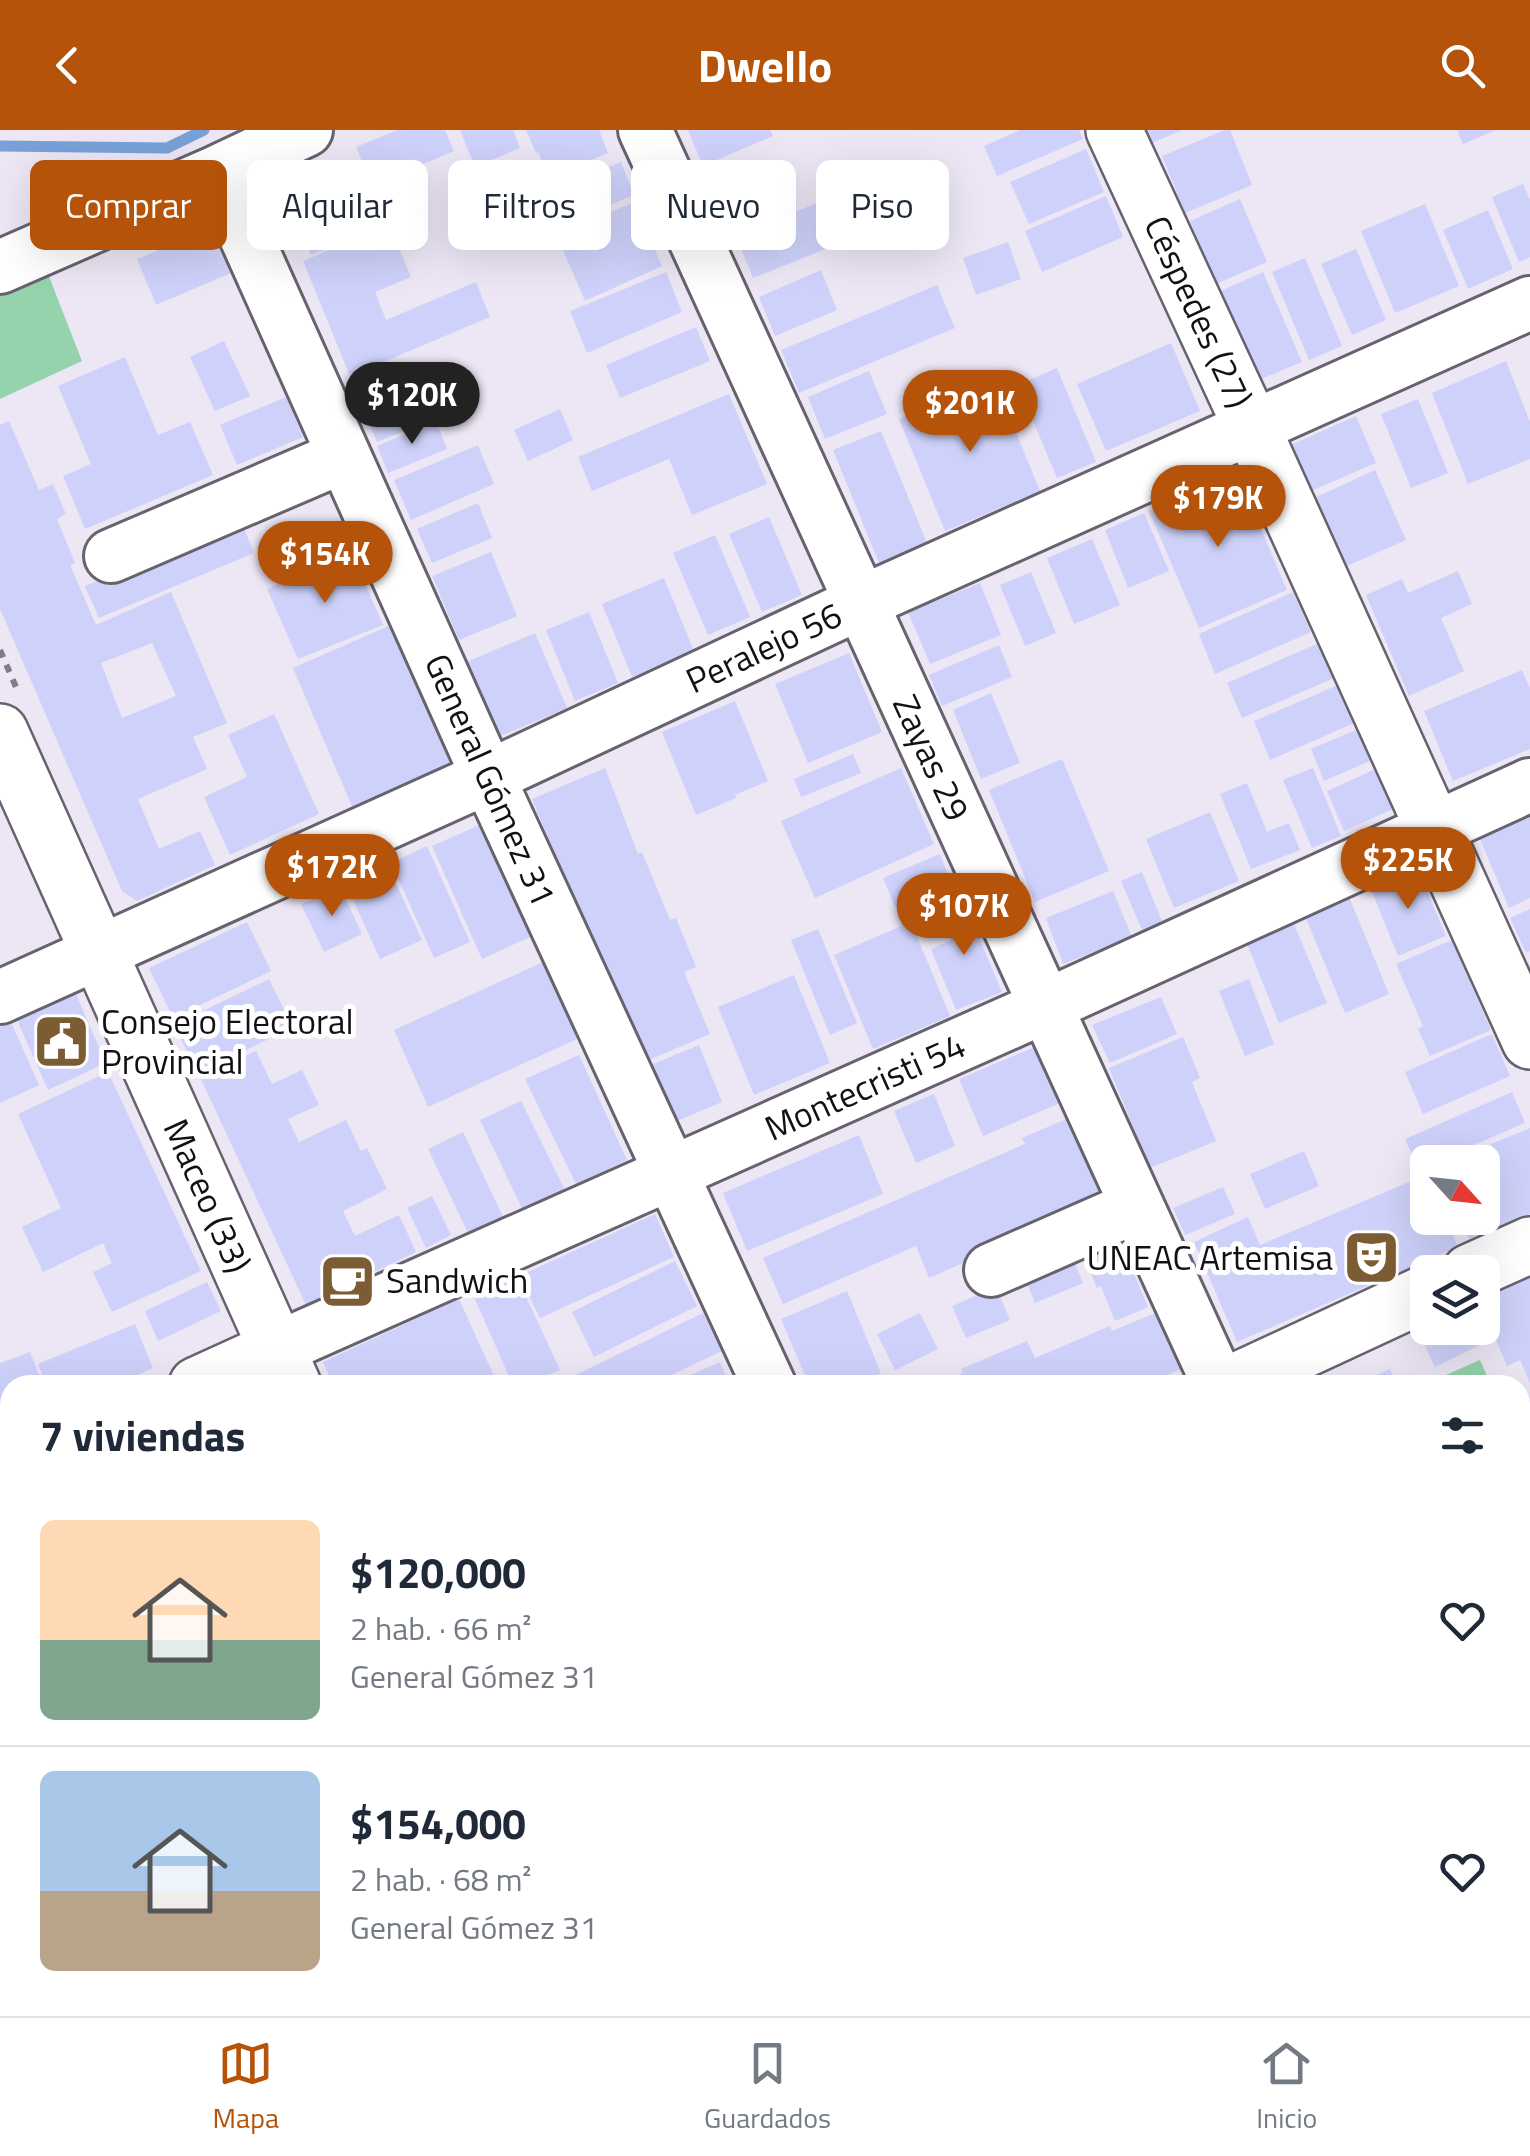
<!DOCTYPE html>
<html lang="es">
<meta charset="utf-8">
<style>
:root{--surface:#fff;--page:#f6f6f7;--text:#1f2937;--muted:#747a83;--line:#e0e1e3;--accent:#b45309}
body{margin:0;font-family:"Titillium Web",sans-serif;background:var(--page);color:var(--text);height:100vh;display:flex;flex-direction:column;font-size:38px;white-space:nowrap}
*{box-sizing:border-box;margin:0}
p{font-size:32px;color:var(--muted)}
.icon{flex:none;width:55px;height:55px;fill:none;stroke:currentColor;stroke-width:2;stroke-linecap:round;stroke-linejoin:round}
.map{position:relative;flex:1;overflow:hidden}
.drawer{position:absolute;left:0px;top:1245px;width:1530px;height:642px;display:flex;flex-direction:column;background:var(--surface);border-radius:30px 30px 0 0;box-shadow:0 10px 40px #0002}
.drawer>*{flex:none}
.guide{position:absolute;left:30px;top:30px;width:1000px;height:90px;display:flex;gap:20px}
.needle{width:65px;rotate:117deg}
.controls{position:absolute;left:1410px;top:1015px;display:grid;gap:20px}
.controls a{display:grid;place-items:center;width:90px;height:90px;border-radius:15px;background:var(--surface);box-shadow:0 10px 40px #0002;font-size:50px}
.price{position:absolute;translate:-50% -85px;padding:0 22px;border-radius:35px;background:var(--accent);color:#fff;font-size:32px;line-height:65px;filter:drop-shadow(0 2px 5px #0008)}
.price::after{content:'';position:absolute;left:50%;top:60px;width:30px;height:22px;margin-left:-15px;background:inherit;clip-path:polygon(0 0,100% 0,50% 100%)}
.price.on{background:#222;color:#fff}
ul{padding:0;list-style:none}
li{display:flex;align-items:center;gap:30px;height:250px;padding:0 40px}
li+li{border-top:2px solid var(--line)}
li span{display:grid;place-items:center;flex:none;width:280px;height:200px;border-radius:15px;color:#555}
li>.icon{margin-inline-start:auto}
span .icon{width:120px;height:120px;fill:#fffc;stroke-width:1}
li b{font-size:42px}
h2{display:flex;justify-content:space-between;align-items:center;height:120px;padding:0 40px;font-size:42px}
.pill{padding:0 35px;border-radius:15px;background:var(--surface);box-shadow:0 10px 40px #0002;font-size:35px;line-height:90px}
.pill.on{background:var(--accent);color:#fff}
header{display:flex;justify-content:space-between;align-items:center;height:130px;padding:0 40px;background:var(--accent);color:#fff;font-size:45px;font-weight:700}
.tab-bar{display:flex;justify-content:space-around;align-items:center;height:140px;border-top:2px solid var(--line);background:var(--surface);font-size:28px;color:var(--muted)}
.tab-bar a{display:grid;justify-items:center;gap:5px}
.tab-bar .on{color:var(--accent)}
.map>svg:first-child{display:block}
</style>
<header><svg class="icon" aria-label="back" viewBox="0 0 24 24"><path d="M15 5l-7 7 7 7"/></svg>Dwello<svg class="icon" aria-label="search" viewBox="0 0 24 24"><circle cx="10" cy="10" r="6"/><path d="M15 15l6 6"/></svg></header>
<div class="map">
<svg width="1530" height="1886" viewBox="0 0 1530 1886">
<rect width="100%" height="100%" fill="#ece6f5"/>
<path fill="#95d3ad" d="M 48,144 L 82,231 L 0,269 L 0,165 Z
M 1480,1230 L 1491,1255 L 1423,1255 Z"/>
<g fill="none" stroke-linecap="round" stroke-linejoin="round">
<path stroke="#78a1d8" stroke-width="11" d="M 0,16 L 167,18 L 204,0"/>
</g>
<path fill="#ced2fa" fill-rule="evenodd" d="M 397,0 L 445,0 L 454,21 L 419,36 L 429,59 L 381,78 L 356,17 Z
M 460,0 L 513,0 L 520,18 L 475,37 Z
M 526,0 L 599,0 L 608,23 L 549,48 L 538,22 L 536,23 Z
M 688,0 L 770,0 L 773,6 L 703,36 Z
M 1020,0 L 1079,0 L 1083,9 L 997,46 L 984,16 Z
M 1147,0 L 1182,0 L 1152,13 Z
M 1225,0 L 1230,0 L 1252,55 L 1185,83 L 1162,26 Z
M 1457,0 L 1496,0 L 1463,14 Z
M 1086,19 L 1104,62 L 1029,94 L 1010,52 Z
M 352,29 L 380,96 L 311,125 L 302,103 L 287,109 L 269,63 Z
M 780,30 L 797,71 L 728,100 L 711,58 Z
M 621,32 L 634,65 L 500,121 L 487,88 Z
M 1523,54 L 1530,70 L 1530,127 L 1519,132 L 1492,67 Z
M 844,62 L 863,104 L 753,148 L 736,106 Z
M 1106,66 L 1123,107 L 1042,142 L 1025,101 Z
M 1240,69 L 1267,132 L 1216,154 L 1190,91 Z
M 634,72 L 662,136 L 585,171 L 557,106 Z
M 1425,74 L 1459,156 L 1395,183 L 1361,101 Z
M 1488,80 L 1513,139 L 1468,159 L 1443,100 Z
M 389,95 L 411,147 L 375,162 L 386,190 L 476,152 L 490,187 L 350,246 L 303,131 Z
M 212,98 L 231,143 L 156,175 L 137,129 Z
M 1008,112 L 1021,149 L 976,165 L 963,128 Z
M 1356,119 L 1386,190 L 1352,205 L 1321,134 Z
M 1305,128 L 1342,216 L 1309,230 L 1272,142 Z
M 821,140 L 837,180 L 775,206 L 759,167 Z
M 666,142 L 682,182 L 587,223 L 570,181 Z
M 1263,142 L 1302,232 L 1259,250 L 1221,161 Z
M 937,155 L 955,198 L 799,263 L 781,220 Z
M 696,197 L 710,231 L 620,268 L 606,235 Z
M 224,211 L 250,266 L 215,281 L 190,227 Z
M 1171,213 L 1200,281 L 1106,321 L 1077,254 Z
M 125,227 L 158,305 L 190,292 L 213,345 L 85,399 L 63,346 L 91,334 L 58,256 Z
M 1506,231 L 1530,292 L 1530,329 L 1468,354 L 1432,263 Z
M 423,232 L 445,284 L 377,312 L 356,261 Z
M 1057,238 L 1096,332 L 1057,348 L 1018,255 Z
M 869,241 L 887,284 L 825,309 L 808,267 Z
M 994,249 L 1040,361 L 945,401 L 899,289 Z
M 729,264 L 767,354 L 692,385 L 669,329 L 592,361 L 578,327 Z
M 286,267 L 303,307 L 237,335 L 220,295 Z
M 1418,269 L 1448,343 L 1411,358 L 1381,284 Z
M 560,279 L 573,310 L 528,331 L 514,300 Z
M 1356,286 L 1376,333 L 1308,362 L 1288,316 Z
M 9,291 L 39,360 L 53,354 L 66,384 L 57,389 L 75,433 L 70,435 L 96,495 L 171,462 L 227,593 L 193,607 L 207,639 L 138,669 L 159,719 L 200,701 L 215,735 L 137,771 L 122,761 L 0,479 L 0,295 ZM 152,513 L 176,566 L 122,588 L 101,533 Z
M 436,291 L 447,319 L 388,343 L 377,316 Z
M 881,301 L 927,413 L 879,433 L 833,320 Z
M 478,315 L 494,354 L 411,390 L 394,350 Z
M 1375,340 L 1406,410 L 1342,438 L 1312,369 Z
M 1237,343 L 1287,460 L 1199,498 L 1149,381 Z
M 478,373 L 492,408 L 432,433 L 417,399 Z
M 1144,383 L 1169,441 L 1128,458 L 1105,400 Z
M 769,387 L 802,465 L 762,482 L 729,404 Z
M 241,391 L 254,423 L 99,488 L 85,456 Z
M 715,405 L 750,487 L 708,505 L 673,423 Z
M 1092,409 L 1120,475 L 1074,494 L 1047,428 Z
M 491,422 L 517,486 L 459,510 L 432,446 Z
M 352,423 L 383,495 L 298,529 L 267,459 Z
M 1458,441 L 1472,474 L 1441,488 L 1464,541 L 1409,566 L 1366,465 L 1402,449 L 1408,463 Z
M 1031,442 L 1056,503 L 1025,516 L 1000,455 Z
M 664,448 L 694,521 L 632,547 L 602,474 Z
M 980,453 L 1001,505 L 930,534 L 908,482 Z
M 1293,462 L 1311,502 L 1215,544 L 1199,504 Z
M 589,482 L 618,553 L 575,571 L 546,500 Z
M 393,494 L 451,634 L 354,681 L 293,538 Z
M 535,503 L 567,578 L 496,608 L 464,533 Z
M 1319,513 L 1334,548 L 1242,588 L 1227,553 Z
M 999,515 L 1012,547 L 942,576 L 929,545 Z
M 849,523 L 882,602 L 808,633 L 775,554 Z
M 1522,540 L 1530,559 L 1530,619 L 1453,651 L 1424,581 Z
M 1338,555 L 1354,593 L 1270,630 L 1254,591 Z
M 991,563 L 1020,633 L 981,649 L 953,580 Z
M 735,571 L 768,651 L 735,665 L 736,668 L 696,685 L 662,602 Z
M 274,584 L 319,684 L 230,725 L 204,667 L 247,647 L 228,605 Z
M 1358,599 L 1372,630 L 1324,651 L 1311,619 Z
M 853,624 L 861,643 L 801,667 L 794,649 Z
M 1062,629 L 1109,741 L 1035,772 L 989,660 Z
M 605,638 L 638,724 L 642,722 L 670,790 L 676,788 L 696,837 L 684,842 L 710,904 L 642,933 L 532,669 Z
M 901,638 L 934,714 L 815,768 L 781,691 Z
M 1313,638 L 1341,706 L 1312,718 L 1283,650 Z
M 1378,638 L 1395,678 L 1344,701 L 1327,661 Z
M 1247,653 L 1267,702 L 1289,693 L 1300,720 L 1251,739 L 1220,664 Z
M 1210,682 L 1239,751 L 1174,778 L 1146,709 Z
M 1530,682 L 1530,768 L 1509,778 L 1478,704 Z
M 482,694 L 532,806 L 482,829 L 432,716 Z
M 427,716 L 470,812 L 434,828 L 391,733 Z
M 940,724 L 951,753 L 895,777 L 883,748 Z
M 1417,737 L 1446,806 L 1398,826 L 1370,757 Z
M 390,740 L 422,810 L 380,829 L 348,759 Z
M 1142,742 L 1162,791 L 1142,800 L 1121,751 Z
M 340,756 L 362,804 L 324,822 L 301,774 Z
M 1113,761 L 1132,807 L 1063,834 L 1046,788 Z
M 961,765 L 1002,862 L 956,880 L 931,819 L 951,810 L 937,776 Z
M 1349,767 L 1389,864 L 1345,883 L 1305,786 Z
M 1530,779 L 1530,821 L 1526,823 L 1510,788 Z
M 247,792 L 271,841 L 173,888 L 149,838 Z
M 911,792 L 950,886 L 873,919 L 834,825 Z
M 1294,794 L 1327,873 L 1279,893 L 1247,814 Z
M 818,799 L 857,893 L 830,905 L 791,810 Z
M 1452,810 L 1491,900 L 1430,926 L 1418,899 L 1423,896 L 1396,834 Z
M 543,832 L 577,909 L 428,977 L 394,900 Z
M 794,845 L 830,933 L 754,965 L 718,877 Z
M 269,849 L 293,897 L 198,944 L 174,895 Z
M 1249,849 L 1274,914 L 1245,926 L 1219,861 Z
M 76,864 L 106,933 L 48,960 L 17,890 Z
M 1161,867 L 1177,904 L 1110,933 L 1092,895 Z
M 11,892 L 39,955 L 0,973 L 0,897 Z
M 1492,904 L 1510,946 L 1423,984 L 1405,942 Z
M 1183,907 L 1200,948 L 1192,952 L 1216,1011 L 1150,1038 L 1109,938 Z
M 699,915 L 722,972 L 670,994 L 646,937 Z
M 1037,916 L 1060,973 L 983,1006 L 959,949 Z
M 256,921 L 272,954 L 302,940 L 319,975 L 288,989 L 299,1012 L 346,990 L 361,1021 L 367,1018 L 387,1059 L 343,1081 L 355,1106 L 399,1085 L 416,1122 L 306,1175 L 200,947 Z
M 579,925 L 627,1030 L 576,1054 L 525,949 Z
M 108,942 L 201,1141 L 112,1182 L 93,1142 L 112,1133 L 103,1113 L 43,1142 L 22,1097 L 61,1078 L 18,984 Z
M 1512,962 L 1525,993 L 1434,1032 L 1428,1032 L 1428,1035 L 1418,1039 L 1405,1009 Z
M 934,964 L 955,1016 L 916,1033 L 894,981 Z
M 521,971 L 567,1064 L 525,1085 L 480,990 Z
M 1071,987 L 1107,1070 L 929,1148 L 916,1116 L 783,1174 L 763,1128 L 1025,1014 L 1022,1008 Z
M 1530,998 L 1530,1084 L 1469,1109 L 1460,1088 L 1482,1088 L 1482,1032 L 1461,1032 L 1493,1019 L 1491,1014 Z
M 463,1002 L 504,1089 L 469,1105 L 428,1019 Z
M 859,1005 L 883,1064 L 747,1121 L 723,1063 Z
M 1304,1021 L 1319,1056 L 1265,1079 L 1250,1044 Z
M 1428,1044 L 1428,1088 L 1446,1088 L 1458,1117 L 1237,1212 L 1194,1112 L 1248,1087 L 1260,1115 Z
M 1223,1057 L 1235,1084 L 1185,1105 L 1173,1078 Z
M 432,1066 L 451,1105 L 426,1118 L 407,1078 Z
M 655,1084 L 674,1127 L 540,1188 L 519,1146 Z
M 1117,1103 L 1148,1177 L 1115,1191 L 1101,1156 L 1097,1158 L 1081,1119 Z
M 1071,1124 L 1083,1153 L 1035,1173 L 1023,1144 Z
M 675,1131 L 697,1176 L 594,1227 L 572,1182 Z
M 1530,1141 L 1530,1253 L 1520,1230 L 1507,1236 L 1482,1177 L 1482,1163 Z
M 517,1147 L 560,1240 L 526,1255 L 513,1255 L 474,1167 Z
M 207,1152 L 221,1181 L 158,1211 L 145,1181 Z
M 996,1157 L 1010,1190 L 966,1208 L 952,1176 Z
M 847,1161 L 881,1243 L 854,1255 L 809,1255 L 781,1189 Z
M 459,1169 L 498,1255 L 333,1255 L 323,1232 Z
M 1160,1181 L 1183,1238 L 1143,1255 L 935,1255 L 963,1243 L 961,1239 L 1027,1211 L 1035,1228 L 1110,1196 L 1112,1201 Z
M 703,1183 L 722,1221 L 650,1255 L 555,1255 Z
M 920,1183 L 938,1219 L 895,1240 L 877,1204 Z
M 135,1194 L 153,1238 L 115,1255 L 46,1255 L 38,1234 Z
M 1460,1198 L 1483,1198 L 1489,1211 L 1435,1237 L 1424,1214 Z
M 30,1222 L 43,1255 L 10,1255 L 10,1307 L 0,1310 L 0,1233 Z
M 720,1232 L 730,1255 L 668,1255 Z
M 1390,1239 L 1397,1255 L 1355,1255 Z
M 1530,1383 L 1530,1557 L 1520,1562 L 1520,1387 Z
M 10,1386 L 10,1445 L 0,1450 L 0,1390 Z
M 10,1463 L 10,1514 L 0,1519 L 0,1467 Z
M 1530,1623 L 1530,1840 L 1520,1819 L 1520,1628 Z
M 0,1704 L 10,1726 L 10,1786 L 0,1791 Z
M 10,1860 L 10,1878 L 83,1878 L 86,1886 L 0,1886 L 0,1864 Z
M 167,1878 L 213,1878 L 216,1886 L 171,1886 Z
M 237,1878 L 253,1878 L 257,1886 L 219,1886 Z
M 275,1878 L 326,1878 L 329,1886 L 278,1886 Z
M 335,1878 L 541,1878 L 545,1886 L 339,1886 Z
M 616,1878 L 804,1878 L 785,1886 L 620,1886 Z
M 975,1878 L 1011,1878 L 1015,1886 L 955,1886 Z
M 1087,1878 L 1481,1878 L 1485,1886 L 1164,1886 L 1160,1878 L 1153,1881 L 1155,1886 L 1091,1886 Z"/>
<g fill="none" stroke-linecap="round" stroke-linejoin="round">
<defs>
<path id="minor" d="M 645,0 L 1219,1255
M 217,42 L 488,647 L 769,1255
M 0,137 L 217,42 L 306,0
M 111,426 L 344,326
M 0,867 L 488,647 L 860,473 L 1530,173
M 991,1140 L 1137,1076
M 276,1219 L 1026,885 L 1530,655
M 1520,1601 L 1530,1596
M 0,1825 L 10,1820
M 1054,1878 L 1058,1886
M 1516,1878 L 1520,1886
M 884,1886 L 903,1878"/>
<path id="major" d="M 1114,0 L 1252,298 L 1530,911
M 0,602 L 293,1255
M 1470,1142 L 1530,1115
M 197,1255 L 276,1219
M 1228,1255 L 1428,1162
M 0,1344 L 10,1340
M 0,1624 L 10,1647
M 112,1878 L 115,1886
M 576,1878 L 579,1886"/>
</defs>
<use href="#minor" stroke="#67626e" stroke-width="58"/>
<use href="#major" stroke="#67626e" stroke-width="60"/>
<path stroke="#807c86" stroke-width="6" stroke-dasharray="8 8" stroke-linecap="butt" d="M 0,520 L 19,564"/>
<use href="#minor" stroke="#fff" stroke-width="52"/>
<use href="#major" stroke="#fff" stroke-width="55"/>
</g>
<defs>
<symbol id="civic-square" viewBox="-11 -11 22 22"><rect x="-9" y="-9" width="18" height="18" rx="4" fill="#7c5c32" stroke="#fff"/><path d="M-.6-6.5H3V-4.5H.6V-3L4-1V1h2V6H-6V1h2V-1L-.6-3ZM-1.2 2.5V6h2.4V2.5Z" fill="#fff"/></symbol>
<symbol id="theatre-square" viewBox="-11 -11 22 22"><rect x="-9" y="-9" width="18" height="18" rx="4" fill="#7c5c32" stroke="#fff"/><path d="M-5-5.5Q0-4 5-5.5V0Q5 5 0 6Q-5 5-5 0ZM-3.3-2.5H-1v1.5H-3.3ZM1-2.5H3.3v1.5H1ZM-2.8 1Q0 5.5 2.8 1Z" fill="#fff"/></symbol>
<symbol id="cafe-square" viewBox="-11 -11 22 22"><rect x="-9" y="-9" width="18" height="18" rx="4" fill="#7c5c32" stroke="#fff"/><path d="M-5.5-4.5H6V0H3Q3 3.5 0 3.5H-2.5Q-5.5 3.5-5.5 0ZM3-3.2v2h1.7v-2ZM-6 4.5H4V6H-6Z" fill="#fff"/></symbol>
</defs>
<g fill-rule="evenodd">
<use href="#civic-square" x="30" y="880" width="63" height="63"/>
<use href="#theatre-square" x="1340" y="1096" width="63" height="63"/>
<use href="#cafe-square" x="316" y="1120" width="63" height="63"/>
</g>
<g text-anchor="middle" stroke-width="10" stroke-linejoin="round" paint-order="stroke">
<g font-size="35" fill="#121015" stroke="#fff">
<text transform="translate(1198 182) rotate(65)" y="12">Céspedes (27)</text>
<text transform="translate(764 518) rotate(-25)" y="12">Peralejo 56</text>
<text transform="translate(931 628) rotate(65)" y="12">Zayas 29</text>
<text transform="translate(490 650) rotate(66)" y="12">General Gómez 31</text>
<text transform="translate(865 957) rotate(-24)" y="12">Montecristi 54</text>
<text transform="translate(207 1066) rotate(66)" y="12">Maceo (33)</text>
</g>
<g font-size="35" fill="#121015" stroke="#fff" text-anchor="start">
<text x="101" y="904">Consejo Electoral<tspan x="101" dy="40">Provincial</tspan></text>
<text x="1333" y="1140" text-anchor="end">UNEAC Artemisa</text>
<text x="386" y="1163">Sandwich</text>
</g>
</g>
</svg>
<div class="controls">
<a><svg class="needle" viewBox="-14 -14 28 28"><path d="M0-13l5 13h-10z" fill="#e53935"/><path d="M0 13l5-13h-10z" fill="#747a83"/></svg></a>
<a><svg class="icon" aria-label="layers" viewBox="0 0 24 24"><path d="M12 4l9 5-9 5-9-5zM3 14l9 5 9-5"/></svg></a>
</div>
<b class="price on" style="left:412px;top:317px">$120K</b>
<b class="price" style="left:970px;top:325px">$201K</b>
<b class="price" style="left:1218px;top:420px">$179K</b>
<b class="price" style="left:325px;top:476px">$154K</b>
<b class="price" style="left:1408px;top:782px">$225K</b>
<b class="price" style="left:332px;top:789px">$172K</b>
<b class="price" style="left:964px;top:828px">$107K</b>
<div class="guide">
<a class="pill on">Comprar</a>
<a class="pill">Alquilar</a>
<a class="pill">Filtros</a>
<a class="pill">Nuevo</a>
<a class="pill">Piso</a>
</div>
<section class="drawer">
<h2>7 viviendas<svg class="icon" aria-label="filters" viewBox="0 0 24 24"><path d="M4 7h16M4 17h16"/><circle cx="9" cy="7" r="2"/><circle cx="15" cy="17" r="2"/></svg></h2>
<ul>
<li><span style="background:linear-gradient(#ffd9b3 60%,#7fa58c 0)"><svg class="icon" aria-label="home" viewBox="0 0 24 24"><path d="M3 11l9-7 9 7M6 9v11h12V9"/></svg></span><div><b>$120,000</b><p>2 hab. · 66 m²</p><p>General Gómez 31</p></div><svg class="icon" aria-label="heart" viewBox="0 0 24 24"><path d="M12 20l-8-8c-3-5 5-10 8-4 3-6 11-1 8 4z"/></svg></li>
<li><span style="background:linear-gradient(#a9c7e8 60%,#b9a48a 0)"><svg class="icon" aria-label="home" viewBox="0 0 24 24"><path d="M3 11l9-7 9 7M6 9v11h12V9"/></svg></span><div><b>$154,000</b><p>2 hab. · 68 m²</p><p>General Gómez 31</p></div><svg class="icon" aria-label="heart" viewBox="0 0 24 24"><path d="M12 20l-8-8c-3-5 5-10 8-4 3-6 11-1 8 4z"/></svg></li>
</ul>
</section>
</div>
<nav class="tab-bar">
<a class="on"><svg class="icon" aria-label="map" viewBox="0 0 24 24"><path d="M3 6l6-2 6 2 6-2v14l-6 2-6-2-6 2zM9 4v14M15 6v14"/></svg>Mapa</a>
<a><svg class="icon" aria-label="saved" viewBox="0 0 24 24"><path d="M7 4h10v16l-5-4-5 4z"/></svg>Guardados</a>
<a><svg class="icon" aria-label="home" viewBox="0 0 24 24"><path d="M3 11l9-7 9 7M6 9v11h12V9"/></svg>Inicio</a>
</nav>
